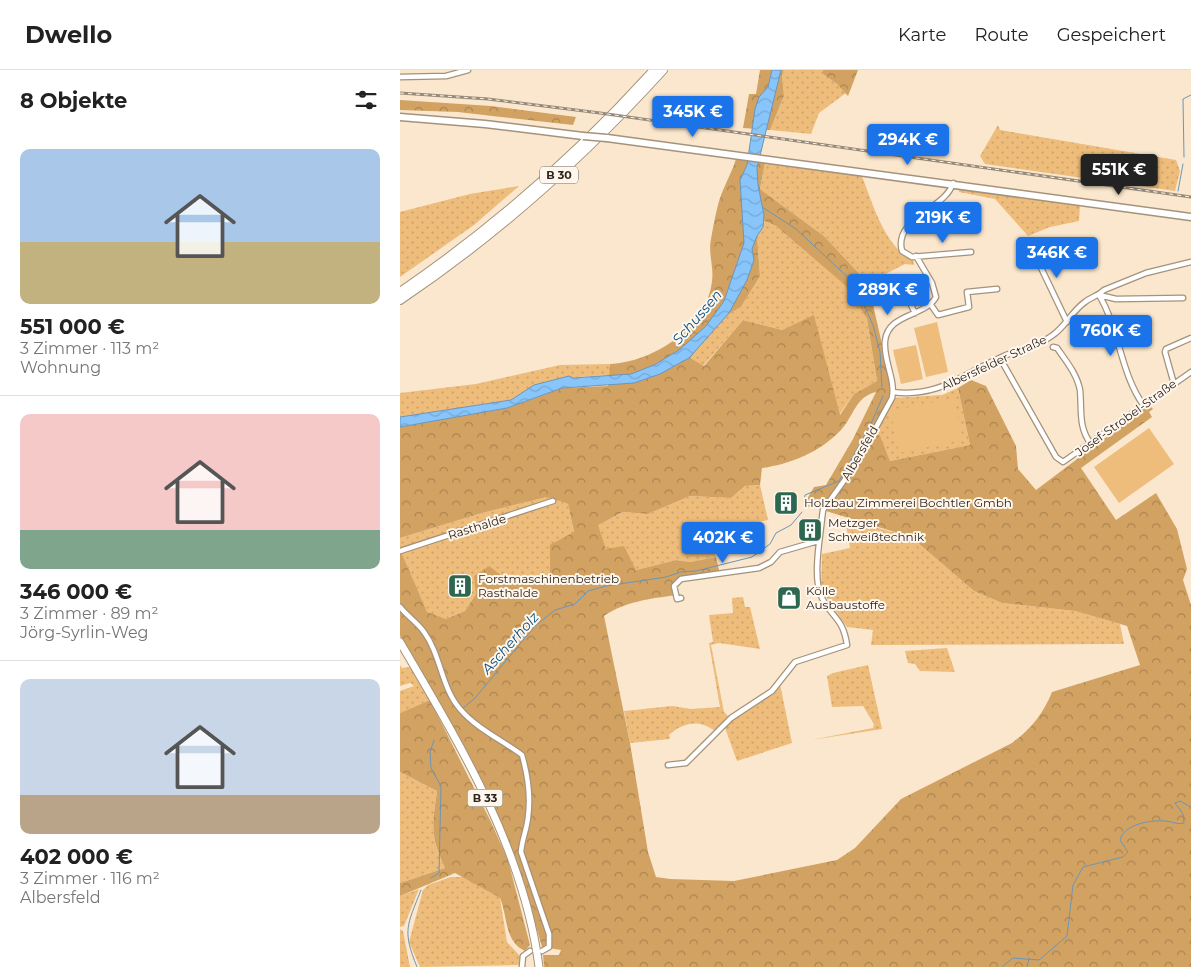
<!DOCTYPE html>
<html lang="de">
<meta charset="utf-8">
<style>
:root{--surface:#fff;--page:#f6f6f6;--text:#222;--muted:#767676;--line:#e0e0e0;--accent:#1a73e8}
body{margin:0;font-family:Montserrat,sans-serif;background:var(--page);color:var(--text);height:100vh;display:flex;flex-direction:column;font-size:19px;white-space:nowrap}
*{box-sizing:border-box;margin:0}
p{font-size:16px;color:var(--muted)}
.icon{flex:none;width:28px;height:28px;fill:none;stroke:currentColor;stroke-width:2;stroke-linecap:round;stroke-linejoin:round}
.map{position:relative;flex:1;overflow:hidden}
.drawer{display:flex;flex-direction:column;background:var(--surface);width:400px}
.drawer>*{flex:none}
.price{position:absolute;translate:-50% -42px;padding:0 11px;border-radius:5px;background:var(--accent);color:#fff;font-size:16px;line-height:32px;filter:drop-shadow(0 1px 2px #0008)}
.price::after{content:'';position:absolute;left:50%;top:30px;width:15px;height:11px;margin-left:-8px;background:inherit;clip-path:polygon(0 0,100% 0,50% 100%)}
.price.selected{background:#222;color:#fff}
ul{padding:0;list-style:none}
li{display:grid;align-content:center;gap:10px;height:265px;padding:0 20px}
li+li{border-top:1px solid var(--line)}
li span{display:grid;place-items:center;height:155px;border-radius:10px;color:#555}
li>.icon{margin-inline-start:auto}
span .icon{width:90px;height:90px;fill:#fffc;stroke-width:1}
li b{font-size:21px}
h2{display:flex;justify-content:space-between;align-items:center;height:60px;padding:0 20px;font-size:21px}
header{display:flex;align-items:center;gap:30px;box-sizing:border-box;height:70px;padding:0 25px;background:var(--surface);border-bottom:1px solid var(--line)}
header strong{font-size:24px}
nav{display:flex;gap:28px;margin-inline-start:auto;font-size:18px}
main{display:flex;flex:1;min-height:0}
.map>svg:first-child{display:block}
</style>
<header>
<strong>Dwello</strong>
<nav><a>Karte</a><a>Route</a><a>Gespeichert</a></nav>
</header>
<main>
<section class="drawer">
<h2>8 Objekte<svg class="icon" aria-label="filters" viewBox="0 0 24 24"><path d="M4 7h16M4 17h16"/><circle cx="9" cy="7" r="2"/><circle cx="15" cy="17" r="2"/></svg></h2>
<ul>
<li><span style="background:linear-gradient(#a9c7e8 60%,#c2b280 0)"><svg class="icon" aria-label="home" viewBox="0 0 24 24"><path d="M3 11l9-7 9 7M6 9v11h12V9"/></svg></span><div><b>551 000 €</b><p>3 Zimmer · 113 m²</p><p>Wohnung</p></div></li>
<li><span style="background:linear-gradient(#f6c9c9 75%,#7fa58c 0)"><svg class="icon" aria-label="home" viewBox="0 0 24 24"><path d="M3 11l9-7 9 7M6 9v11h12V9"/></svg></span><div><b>346 000 €</b><p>3 Zimmer · 89 m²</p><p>Jörg-Syrlin-Weg</p></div></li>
<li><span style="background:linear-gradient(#c9d6e8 75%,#b9a48a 0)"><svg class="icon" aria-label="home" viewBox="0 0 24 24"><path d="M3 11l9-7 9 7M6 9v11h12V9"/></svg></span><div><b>402 000 €</b><p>3 Zimmer · 116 m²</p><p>Albersfeld</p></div></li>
</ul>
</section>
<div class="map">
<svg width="791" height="897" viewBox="0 0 791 897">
<defs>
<pattern id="grass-dots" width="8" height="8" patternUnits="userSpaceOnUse" patternTransform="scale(1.25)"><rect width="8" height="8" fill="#eebd7b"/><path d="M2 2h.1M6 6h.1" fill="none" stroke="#cca26a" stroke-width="1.8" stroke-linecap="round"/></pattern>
<pattern id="forest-crowns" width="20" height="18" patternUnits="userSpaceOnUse" patternTransform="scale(1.25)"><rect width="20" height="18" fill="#d2a262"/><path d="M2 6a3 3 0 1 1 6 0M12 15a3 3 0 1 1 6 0" fill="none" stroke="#ab8450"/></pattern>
<pattern id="water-waves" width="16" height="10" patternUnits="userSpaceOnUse" patternTransform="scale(1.25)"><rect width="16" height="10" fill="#88c5fb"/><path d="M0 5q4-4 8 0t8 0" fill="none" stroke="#76a9d7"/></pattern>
</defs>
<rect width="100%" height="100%" fill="#fbe7ce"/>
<path fill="url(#grass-dots)" d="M 384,0 L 423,0 L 423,4 L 437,14 L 446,23 L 419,43 L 411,64 L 370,60 L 384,26 L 382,4 Z
M 598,55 L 600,60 L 776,90 L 780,101 L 775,121 L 585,94 L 580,86 Z
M 362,88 L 460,101 C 471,128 484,178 513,190 L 514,195 L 505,194 L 468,213 L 424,166 L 360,119 L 365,93 Z
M 119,116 L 74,155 L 0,207 L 0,142 L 70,124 Z
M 559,118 L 680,135 L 679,151 L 650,157 L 628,166 L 595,129 L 559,122 Z
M 363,151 L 376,156 L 445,214 L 467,249 L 477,311 L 454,324 L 439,345 L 414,246 L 382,260 L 343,250 L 303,296 L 289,288 L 322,248 L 341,237 L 360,206 L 357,166 L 363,157 Z
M 210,294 L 209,305 L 162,308 L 134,315 L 111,330 L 0,347 L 0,323 L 76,314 L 160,295 Z
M 558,318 L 570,375 L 490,391 L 480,365 L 471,366 L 492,328 L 542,325 Z
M 360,415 L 368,450 L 307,463 L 316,487 L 290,492 L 276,490 L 236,500 L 206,479 L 197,455 L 224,442 L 248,444 L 290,426 L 331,428 L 345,416 Z
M 147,427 L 168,434 L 174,463 L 150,505 L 110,512 L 76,524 L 65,541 L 46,549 L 27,543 L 0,479 L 0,468 L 82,443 Z
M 445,449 L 511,467 L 574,521 L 602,533 L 675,541 L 720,554 L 724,574 L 471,575 L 473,560 L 447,557 L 421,519 L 422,484 L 450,478 Z
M 343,527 L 345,537 L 350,537 L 360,579 L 319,573 L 311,575 L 324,642 L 328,646 L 316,662 C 300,649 284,652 269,665 L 270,669 L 230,673 L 224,641 L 272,636 L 291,639 L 320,637 L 309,573 L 313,572 L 309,545 L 333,543 L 332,528 Z
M 547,578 L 555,602 L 520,601 L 515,594 L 508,593 L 505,581 Z
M 0,595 L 2,598 L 11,597 L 30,630 L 0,643 L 0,621 L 14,616 L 10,613 L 0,616 Z
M 468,595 L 482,659 L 411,670 L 473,658 L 474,654 L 463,636 L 432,637 L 427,606 L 433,603 Z
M 380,614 L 392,673 L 337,691 L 324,655 C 341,639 365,633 380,614 Z
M 0,702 L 37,721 C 32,753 30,769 45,798 L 0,813 Z
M 51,807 L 63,807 L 100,828 L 107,872 L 120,886 L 121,892 L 118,895 L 20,897 L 9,872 L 23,820 L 28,815 Z
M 19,819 L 4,856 L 0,857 L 0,826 Z
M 0,859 L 3,861 L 10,897 L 0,897 Z"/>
<path fill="url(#forest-crowns)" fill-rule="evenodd" d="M 360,0 L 384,0 L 382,4 L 384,26 L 370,60 L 343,58 L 349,24 L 356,24 Z
M 423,0 L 458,0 L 448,26 L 437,14 L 423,4 Z
M 0,30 L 91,36 L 176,47 L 173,55 L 58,42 L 0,40 Z
M 336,89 L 365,93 L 360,119 L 424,166 L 468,213 L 493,322 L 471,366 L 480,365 L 490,391 L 570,375 L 558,318 L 571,310 L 586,316 L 616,376 L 618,399 L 636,420 L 749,335 L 753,339 L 749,342 L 752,347 L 681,398 L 716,450 L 756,423 L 777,459 L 787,499 L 783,510 L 791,535 L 791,897 L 144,897 L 143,885 L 159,885 L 161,880 L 142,877 L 126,821 L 114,786 L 36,629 L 0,566 L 0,479 L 27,542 L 46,549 L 65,541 L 76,524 L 74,506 L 89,496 L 110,512 L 150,505 L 150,475 L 174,462 L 168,434 L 147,427 L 82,443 L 0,468 L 0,357 L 107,338 L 162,318 L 208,316 L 210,294 C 253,292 307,258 312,211 C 314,197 308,183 311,169 C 313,158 315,146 318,135 C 322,119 331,105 336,89 ZM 364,151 L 376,156 L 445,215 L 467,249 L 477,311 L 454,324 L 440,345 L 414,245 L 382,260 L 343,250 L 304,296 L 290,288 L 322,248 L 341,237 L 360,206 L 357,166 ZM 476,322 L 453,369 L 426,415 L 414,417 L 403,436 L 416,438 L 511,467 L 574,521 L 602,533 L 675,541 L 727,556 L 740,595 L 652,622 C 643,644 631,659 612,673 L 501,729 L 455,778 L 437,790 L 334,811 L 270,809 L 256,807 L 248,782 L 230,673 L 204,546 C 226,531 250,529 276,525 L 275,513 L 281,509 L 320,504 L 316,487 L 290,492 L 276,490 L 236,500 L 224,476 L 206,479 L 198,455 L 223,442 L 248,444 L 290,426 L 331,428 L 345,416 L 360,415 L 362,398 C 391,394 420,382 441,360 C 454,346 455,327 476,322 Z
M 30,630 L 91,752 L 108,790 L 130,875 L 125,881 C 104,871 108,847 100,828 L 55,803 L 0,826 L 0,813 L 45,798 C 30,767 32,755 37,721 L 0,702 L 0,643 Z"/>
<path fill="#eebd7b" d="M 537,252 L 548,302 L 526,307 L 514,258 Z
M 516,275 L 523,309 L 501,314 L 493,280 Z
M 554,328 L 563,370 L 499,383 L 490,341 Z
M 749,358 L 774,394 L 719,433 L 694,397 Z"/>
<path fill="url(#water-waves)" stroke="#6c95b8" d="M 372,0 L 381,0 L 357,98 L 358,115 L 364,145 L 363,157 L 357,166 L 352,179 L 354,190 L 347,210 L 329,243 L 289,288 L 260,304 L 234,313 L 162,318 L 107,338 L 0,357 L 0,347 L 111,330 L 134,315 L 169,306 L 173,308 L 231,304 L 254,295 L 279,280 L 306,256 L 324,231 L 344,173 L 340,110 L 347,95 L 355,39 L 359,27 L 368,17 Z"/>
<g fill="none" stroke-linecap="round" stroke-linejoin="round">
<path stroke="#6c95b8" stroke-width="1" d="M 784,87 L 783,29 L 791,25
M 778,121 L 783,94
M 362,137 L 396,159 L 454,213 L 473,255 L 480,282 L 482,317
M 404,432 L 405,425 L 439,411 L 470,356 L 483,326
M 62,639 L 75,628 L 135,556 L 155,540 L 175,534 L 188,521 L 206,516 L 266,507 L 281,502 L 296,501 L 352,487 L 370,474 L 376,463 L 391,455 L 402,442
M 31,808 L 39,803 L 41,716 L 31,698 L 30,682 L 34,670
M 17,897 C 2,860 7,856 21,820
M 602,897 L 613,888 L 639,890 L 667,866 L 673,815 L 683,797 L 723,787 L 728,782 L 720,770 C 724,754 750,750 764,751 C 772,751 776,755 784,753 L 783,744 L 775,733 L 780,731 L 791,737
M 627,897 L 629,888"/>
<defs>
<path id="street" d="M 0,7 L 46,6 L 68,0
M 553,113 C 546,139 493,148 502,181 L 512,187 L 571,182
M 634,172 L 634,183 L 667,252
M 502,217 L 515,243
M 699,225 C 720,260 720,303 744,336
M 699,225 L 716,229 L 783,228
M 531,235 L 538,245 L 569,237 L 567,222 L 597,219
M 653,277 L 657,278 C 666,291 677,304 680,320 C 682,340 678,357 691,374
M 600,288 L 656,387 L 663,392 L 791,302
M 774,314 L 765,282 L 766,279 L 791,268
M 493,322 C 540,328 564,303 604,286 C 620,279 639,276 653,265 C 666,256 672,241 685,232 C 691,227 698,226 704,220 L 746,203 L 791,192
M 0,481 L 153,431
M 281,528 L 277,529 L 274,516 L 281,509 L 359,498 L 371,492 L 380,482 L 418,471
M 0,537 C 7,546 18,553 24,562 C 41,585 41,617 60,639 C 77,659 102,670 122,685 C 128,706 131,725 128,747 C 127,759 122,769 121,782 L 149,864 L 149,877 L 142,881
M 268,695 L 286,693 L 331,648 L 372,621 L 395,592 L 447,575 C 443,548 433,549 422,528 C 412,509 420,469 422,448 L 423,440 L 456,394 L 492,328 C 496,310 483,290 485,271 C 488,243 525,247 536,227 L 532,213 L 516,186
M 122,897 L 123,886 L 130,881"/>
<path id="secondary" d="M 0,47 L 85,54 L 183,66
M 207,68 L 791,147"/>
<path id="primary" d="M 0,572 C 59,673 124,779 139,897"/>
<path id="highway" d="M 0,222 C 94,158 178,84 254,0
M 0,230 C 98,164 184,87 263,0"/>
</defs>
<use href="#street" stroke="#a4927b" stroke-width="7"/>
<use href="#secondary" stroke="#a4927b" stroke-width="9"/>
<use href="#primary" stroke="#a4927b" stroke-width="9"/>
<use href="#highway" stroke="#a4927b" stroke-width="10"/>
<use href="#street" stroke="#fff" stroke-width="4.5"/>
<use href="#secondary" stroke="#fff" stroke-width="6"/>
<use href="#primary" stroke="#fff" stroke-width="7"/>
<use href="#highway" stroke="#fff" stroke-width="8"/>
<defs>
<path id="rail" d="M 0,23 L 88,29 L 200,43 L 791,127"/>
</defs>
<use href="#rail" stroke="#988a79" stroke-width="3"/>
<use href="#rail" stroke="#fff7ed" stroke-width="1" stroke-dasharray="4" stroke-linecap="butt"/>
<defs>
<path id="secondary-bridge" d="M 183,66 L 207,68"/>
</defs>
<use href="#secondary-bridge" stroke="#a4927b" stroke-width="9" stroke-linecap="butt"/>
<use href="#secondary-bridge" stroke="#fff" stroke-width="6"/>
</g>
<defs>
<symbol id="building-square" viewBox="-11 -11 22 22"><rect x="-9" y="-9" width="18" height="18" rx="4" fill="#2e6750" stroke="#fff7ed"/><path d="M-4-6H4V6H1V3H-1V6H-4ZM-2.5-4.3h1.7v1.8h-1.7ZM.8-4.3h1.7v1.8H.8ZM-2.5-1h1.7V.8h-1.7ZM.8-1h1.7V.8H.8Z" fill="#fff"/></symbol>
<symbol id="shop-square" viewBox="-11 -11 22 22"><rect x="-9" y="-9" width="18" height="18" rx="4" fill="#2e6750" stroke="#fff7ed"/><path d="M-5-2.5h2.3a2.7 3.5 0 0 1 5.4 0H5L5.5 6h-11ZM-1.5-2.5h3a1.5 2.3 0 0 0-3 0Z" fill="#fff"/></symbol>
</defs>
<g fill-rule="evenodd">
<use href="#building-square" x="372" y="419" width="28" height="28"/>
<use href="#building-square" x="396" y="446" width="28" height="28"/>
<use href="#building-square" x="46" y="502" width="28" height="28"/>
<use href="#shop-square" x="375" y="514" width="28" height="28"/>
</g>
<g text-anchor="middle" stroke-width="4" stroke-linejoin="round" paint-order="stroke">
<g fill="#fff7ed" stroke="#6b645b" stroke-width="1">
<rect x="140" y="96.5" width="38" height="17" rx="4"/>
<rect x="67.5" y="719.5" width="35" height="17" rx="4"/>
</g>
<g font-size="11" font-weight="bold" fill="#2c251c">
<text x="159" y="109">B 30</text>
<text x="85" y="732">B 33</text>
</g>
<g font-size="12" fill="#2c251c" stroke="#fff7ed">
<text transform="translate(594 293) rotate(-25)" y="4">Albersfelder Straße</text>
<text transform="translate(726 348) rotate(-36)" y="4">Josef-Strobel-Straße</text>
<text transform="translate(460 383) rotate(-60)" y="4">Albersfeld</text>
<text transform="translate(77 457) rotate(-17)" y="4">Rasthalde</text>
</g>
<g font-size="12" fill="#2c251c" stroke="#fff7ed" text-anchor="start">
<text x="404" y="437">Holzbau Zimmerei Bochtler Gmbh</text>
<text x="428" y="457">Metzger<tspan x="428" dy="14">Schweißtechnik</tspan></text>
<text x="78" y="513">Forstmaschinenbetrieb<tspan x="78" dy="14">Rasthalde</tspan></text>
<text x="406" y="525">Kölle<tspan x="406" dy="14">Ausbaustoffe</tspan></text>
</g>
<g font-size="14" font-style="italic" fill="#085082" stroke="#fff7ed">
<text transform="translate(297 247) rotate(-49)" y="5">Schussen</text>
<text transform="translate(110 573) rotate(-48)" y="5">Ascherholz</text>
</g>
</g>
</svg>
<b class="price" style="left:293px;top:68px">345K €</b>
<b class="price" style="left:508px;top:96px">294K €</b>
<b class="price selected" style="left:719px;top:126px">551K €</b>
<b class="price" style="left:543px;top:174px">219K €</b>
<b class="price" style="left:657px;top:209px">346K €</b>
<b class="price" style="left:488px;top:246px">289K €</b>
<b class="price" style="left:711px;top:287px">760K €</b>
<b class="price" style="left:323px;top:494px">402K €</b>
</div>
</main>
